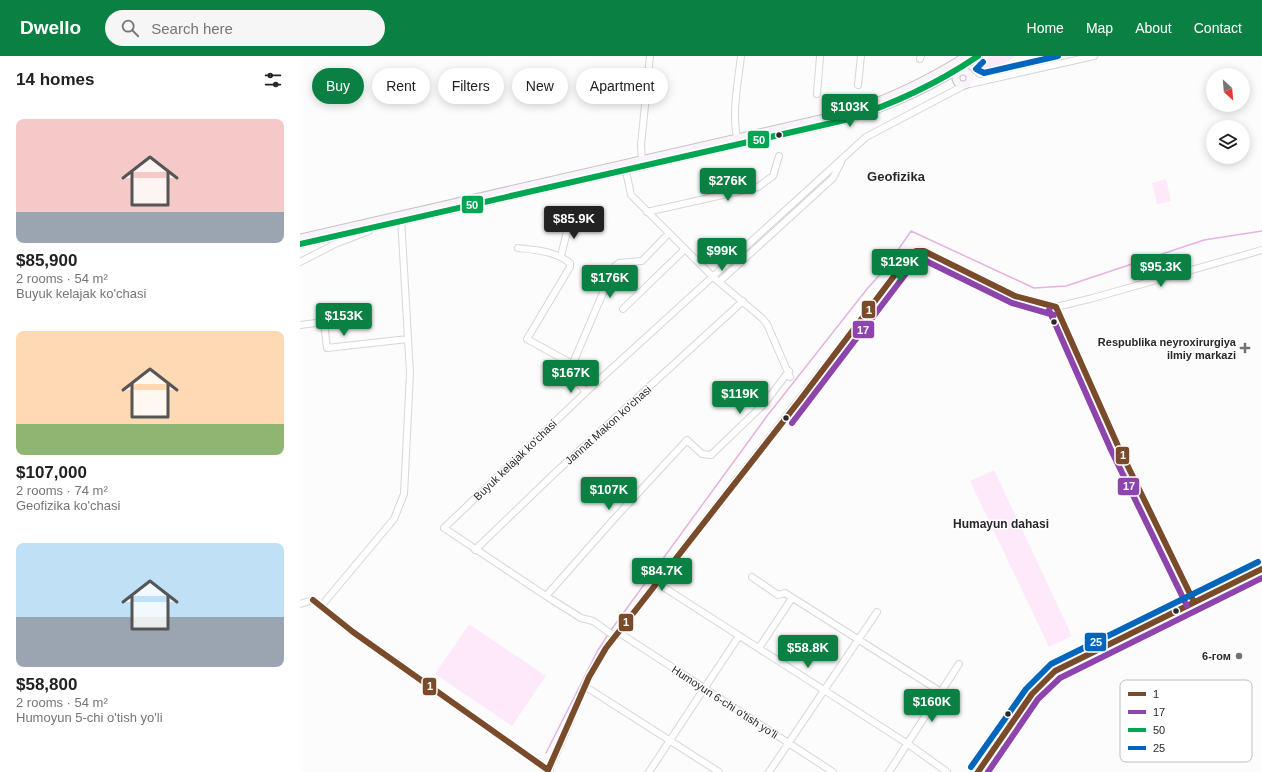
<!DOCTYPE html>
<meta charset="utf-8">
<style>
:root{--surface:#fff;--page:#f6f6f6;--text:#222;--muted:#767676;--accent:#0b8043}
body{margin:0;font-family:Helvetica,sans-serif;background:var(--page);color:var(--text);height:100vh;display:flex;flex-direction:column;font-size:15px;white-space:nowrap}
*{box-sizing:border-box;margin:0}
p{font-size:13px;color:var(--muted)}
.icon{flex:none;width:22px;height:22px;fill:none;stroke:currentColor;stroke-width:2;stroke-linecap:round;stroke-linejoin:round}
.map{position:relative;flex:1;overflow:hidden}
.drawer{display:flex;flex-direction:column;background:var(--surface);width:300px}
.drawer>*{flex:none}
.hud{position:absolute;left:12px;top:12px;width:380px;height:36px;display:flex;gap:8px}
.needle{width:26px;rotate:154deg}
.controls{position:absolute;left:906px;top:12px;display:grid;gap:8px}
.controls a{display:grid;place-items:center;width:44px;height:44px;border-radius:50%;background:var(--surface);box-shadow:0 2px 10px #0003;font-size:20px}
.price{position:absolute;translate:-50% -34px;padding:0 9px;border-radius:4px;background:var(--accent);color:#fff;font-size:13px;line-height:26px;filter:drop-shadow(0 1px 2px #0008)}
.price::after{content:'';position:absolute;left:50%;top:24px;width:12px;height:9px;margin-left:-6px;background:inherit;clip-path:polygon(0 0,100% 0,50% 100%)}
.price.selected{background:#222;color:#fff}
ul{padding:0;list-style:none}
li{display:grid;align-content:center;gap:8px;height:212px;padding:0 16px}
li span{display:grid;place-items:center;height:124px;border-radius:8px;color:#555}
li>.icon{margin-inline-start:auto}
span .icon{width:72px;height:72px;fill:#fffc;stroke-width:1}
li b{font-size:17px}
h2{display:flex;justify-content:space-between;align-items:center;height:48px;padding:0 16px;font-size:17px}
.pill{padding:0 14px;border-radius:18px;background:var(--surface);box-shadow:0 2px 10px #0003;font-size:14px;line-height:36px}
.pill.selected{background:var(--accent);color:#fff}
header{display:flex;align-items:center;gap:24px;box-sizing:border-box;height:56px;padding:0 20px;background:var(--accent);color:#fff}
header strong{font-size:19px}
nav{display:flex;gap:22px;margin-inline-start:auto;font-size:14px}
.search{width:280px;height:36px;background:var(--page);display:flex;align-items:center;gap:10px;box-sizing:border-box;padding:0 14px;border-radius:22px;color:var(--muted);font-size:15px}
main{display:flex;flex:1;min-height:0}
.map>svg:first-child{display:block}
</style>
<header>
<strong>Dwello</strong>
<div class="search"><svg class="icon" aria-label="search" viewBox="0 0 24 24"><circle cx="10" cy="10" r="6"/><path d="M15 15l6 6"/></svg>Search here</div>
<nav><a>Home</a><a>Map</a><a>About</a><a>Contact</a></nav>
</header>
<main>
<section class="drawer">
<h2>14 homes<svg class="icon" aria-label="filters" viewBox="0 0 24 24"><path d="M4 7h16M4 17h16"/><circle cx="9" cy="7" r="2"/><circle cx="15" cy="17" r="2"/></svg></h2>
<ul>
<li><span style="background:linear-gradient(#f6c9c9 75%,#9aa5b1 0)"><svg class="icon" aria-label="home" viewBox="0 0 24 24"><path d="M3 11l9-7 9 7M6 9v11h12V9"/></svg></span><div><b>$85,900</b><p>2 rooms · 54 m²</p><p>Buyuk kelajak ko'chasi</p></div></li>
<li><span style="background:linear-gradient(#ffd9b3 75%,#8fb573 0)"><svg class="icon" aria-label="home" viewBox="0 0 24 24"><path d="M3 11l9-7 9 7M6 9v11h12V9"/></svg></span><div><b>$107,000</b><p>2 rooms · 74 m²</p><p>Geofizika ko'chasi</p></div></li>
<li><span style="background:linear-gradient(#bfe0f5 60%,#9aa5b1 0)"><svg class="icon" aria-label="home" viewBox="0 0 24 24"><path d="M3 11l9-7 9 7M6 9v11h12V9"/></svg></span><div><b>$58,800</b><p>2 rooms · 54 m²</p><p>Humoyun 5-chi o'tish yo'li</p></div></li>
</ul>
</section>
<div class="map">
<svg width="962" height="716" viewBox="0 0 962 716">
<rect width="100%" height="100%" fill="#fcfcfc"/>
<path fill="#fde9fa" d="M 690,0 L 715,0 C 706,7 690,22 678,16 L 678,9 Z
M 866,123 L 871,145 L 857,148 L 852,127 Z
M 694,414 L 772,580 L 749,591 L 670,425 Z
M 169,568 L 246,620 L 212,670 L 135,618 Z"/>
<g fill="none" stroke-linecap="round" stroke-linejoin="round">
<path stroke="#e6b3e0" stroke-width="1.5" d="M 311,574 L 467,360 L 567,233 L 585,213 L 611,175 L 734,232 L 766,230 L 904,184 L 962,175
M 246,697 L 298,594 L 309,577"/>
<defs>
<path id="minor" d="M 620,3 L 621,0
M 669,18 L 676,24 L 681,25
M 558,29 L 561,0
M 517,38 L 520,0
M 438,86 C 431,59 438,27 441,0
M 342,107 L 341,89 L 350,0
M 327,120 L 331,139 L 413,221 L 462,262 L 467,268 L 490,321
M 347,156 L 458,131 L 473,120 L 479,100
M 218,192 C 237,194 254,195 270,207 L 270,211 L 227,283 L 274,309
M 261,200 L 270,163
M 0,206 L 35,188 L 69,175
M 419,226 L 533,122 L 541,106
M 756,251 L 818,390 L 894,546
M 323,253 L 385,193
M 0,269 L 24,266 L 27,292 L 108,283
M 286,336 C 276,324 272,322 273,307 L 314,211 L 319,207 L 342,205 L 369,177
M 175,494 L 257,415 L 443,245
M 452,521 L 478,539 L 485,537 L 641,636
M 357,527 L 608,688 L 647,716
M 246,540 L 314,463 L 387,384 L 402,398 L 411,399 L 464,348 L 489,315
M 0,548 L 13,544 L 42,568 L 250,715
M 22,549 L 94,463 L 104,438 L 110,317 L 101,162
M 318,576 L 533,716
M 314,580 L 293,565 L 281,562 L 246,540 L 144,472 L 286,336 L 566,81 L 665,29 L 794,0
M 459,592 L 492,542
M 286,631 L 419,716
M 248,714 C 270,675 280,629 306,592 L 612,198 L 619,194 L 626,196 L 715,240 L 756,251 L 793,242 L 962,194
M 349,716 L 439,580
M 469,716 L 577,556
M 589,716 L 659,608
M 678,716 L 732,638 L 755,615 L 962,513"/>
<path id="major" d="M656 22a7 7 0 1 1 14 0a7 7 0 1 1-14 0Z
M 0,182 L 538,59 C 585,45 625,26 666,0
M 0,188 L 545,64 C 593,49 638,29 678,0"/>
</defs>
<use href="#minor" stroke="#d8d6d8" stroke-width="8"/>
<use href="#major" stroke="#cac1c9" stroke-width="9"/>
<use href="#minor" stroke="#fff" stroke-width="6"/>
<use href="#major" stroke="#f9f4f9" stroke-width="7"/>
<defs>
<path id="bus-1" d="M 756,251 L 818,390 L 894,546
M 13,544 L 53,576 L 248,714
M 248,714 L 289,621 L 306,592 L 500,344 L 610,199 L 616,195 L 624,195 L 715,240 L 756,251
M 678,716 L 732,638 L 755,615 L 962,513"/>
<path id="bus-2" d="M 749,254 L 811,394 L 887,550
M 492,367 L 614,207 L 618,203 L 624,204 L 712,247 L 754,259
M 688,716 L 738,643 L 760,622 L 962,522"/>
<path id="bus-3" d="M 0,188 L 545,64 C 593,48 637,28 678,0"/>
<path id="bus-4" d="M 683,6 L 676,13 L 684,17 L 758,0
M 671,711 L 726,633 L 751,608 L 958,506"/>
</defs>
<use href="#bus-1" stroke="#fff" stroke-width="9"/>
<use href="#bus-2" stroke="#fff" stroke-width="9"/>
<use href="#bus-3" stroke="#fff" stroke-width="9"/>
<use href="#bus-4" stroke="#fff" stroke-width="9"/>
<use href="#bus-1" stroke="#7a4b2a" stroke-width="6"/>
<use href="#bus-2" stroke="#8e44ad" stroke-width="6"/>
<use href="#bus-3" stroke="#00a651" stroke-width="6"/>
<use href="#bus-4" stroke="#0065bd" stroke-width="6"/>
</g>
<g fill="#2b262b" stroke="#fff" stroke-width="1.5">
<circle cx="479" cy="79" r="3.5"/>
<circle cx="754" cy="266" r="3.5"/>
<circle cx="486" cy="362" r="3.5"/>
<circle cx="876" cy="555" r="3.5"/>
<circle cx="708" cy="658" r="3.5"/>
</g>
<g fill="#747174" stroke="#fff" stroke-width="1.5">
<path d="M943 286h4v4h4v4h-4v4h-4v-4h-4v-4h4z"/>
<circle cx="939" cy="600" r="4"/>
</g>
<g text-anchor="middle" stroke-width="3" stroke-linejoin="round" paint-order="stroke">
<g font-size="11" font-weight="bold" fill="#2b262b" stroke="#fff" text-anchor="end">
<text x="936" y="290">Respublika neyroxirurgiya<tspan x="936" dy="13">ilmiy markazi</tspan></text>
<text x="931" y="604">6-гом</text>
</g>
<g font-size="11" fill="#2b262b" stroke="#fff">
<text transform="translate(308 369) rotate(-42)" y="4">Jannat Makon ko'chasi</text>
<text transform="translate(215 404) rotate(-44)" y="4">Buyuk kelajak ko'chasi</text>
<text transform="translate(425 646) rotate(33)" y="4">Humoyun 6-chi o'tish yo'li</text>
</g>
<g font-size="12" font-weight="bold" fill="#2b262b" stroke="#fff">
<text x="701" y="472">Humayun dahasi</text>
</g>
<g font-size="13" font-weight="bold" fill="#2b262b" stroke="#fff">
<text x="596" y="125">Geofizika</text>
</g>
</g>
<rect x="820" y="624" width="132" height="82" rx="6" fill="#fff" stroke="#bfbebf" stroke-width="1"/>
<rect x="828" y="636" width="18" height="4" fill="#7a4b2a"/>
<rect x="828" y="654" width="18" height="4" fill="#8e44ad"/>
<rect x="828" y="672" width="18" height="4" fill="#00a651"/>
<rect x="828" y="690" width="18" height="4" fill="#0065bd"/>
<g font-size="11" fill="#2b262b">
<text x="853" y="642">1</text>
<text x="853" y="660">17</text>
<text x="853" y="678">50</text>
<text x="853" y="696">25</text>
</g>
<g stroke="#fff" stroke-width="1.5">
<rect x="447" y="74" width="23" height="19" rx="4" fill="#00a651"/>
<rect x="161" y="139" width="23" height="19" rx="4" fill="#00a651"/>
<rect x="561" y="244" width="15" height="19" rx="4" fill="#7a4b2a"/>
<rect x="552" y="264" width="23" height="19" rx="4" fill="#8e44ad"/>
<rect x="815" y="390" width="15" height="19" rx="4" fill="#7a4b2a"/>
<rect x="817" y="421" width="23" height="19" rx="4" fill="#8e44ad"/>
<rect x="318" y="557" width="16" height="19" rx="4" fill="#7a4b2a"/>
<rect x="784" y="576" width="23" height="20" rx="4" fill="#0065bd"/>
<rect x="122" y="621" width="15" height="19" rx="4" fill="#7a4b2a"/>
</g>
<g font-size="11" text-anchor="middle" font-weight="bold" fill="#fff">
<text x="459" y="88">50</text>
<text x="172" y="153">50</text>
<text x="569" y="258">1</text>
<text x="563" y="278">17</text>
<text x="823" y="403">1</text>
<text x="829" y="434">17</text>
<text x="326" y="570">1</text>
<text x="796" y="590">25</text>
<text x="130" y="634">1</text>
</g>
</svg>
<div class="controls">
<a><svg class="needle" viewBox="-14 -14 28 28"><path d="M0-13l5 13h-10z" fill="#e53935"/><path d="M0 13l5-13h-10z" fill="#767676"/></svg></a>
<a><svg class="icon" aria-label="layers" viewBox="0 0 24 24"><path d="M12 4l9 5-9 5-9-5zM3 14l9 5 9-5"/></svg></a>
</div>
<b class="price" style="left:550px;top:72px">$103K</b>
<b class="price" style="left:428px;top:146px">$276K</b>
<b class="price selected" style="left:274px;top:184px">$85.9K</b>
<b class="price" style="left:422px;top:216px">$99K</b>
<b class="price" style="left:600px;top:227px">$129K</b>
<b class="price" style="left:861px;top:232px">$95.3K</b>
<b class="price" style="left:310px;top:243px">$176K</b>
<b class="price" style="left:44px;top:281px">$153K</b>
<b class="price" style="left:271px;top:338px">$167K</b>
<b class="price" style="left:440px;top:359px">$119K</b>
<b class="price" style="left:309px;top:455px">$107K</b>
<b class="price" style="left:362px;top:536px">$84.7K</b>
<b class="price" style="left:508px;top:613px">$58.8K</b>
<b class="price" style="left:632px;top:667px">$160K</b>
<div class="hud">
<a class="pill selected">Buy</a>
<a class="pill">Rent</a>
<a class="pill">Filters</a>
<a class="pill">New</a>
<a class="pill">Apartment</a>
</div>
</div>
</main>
